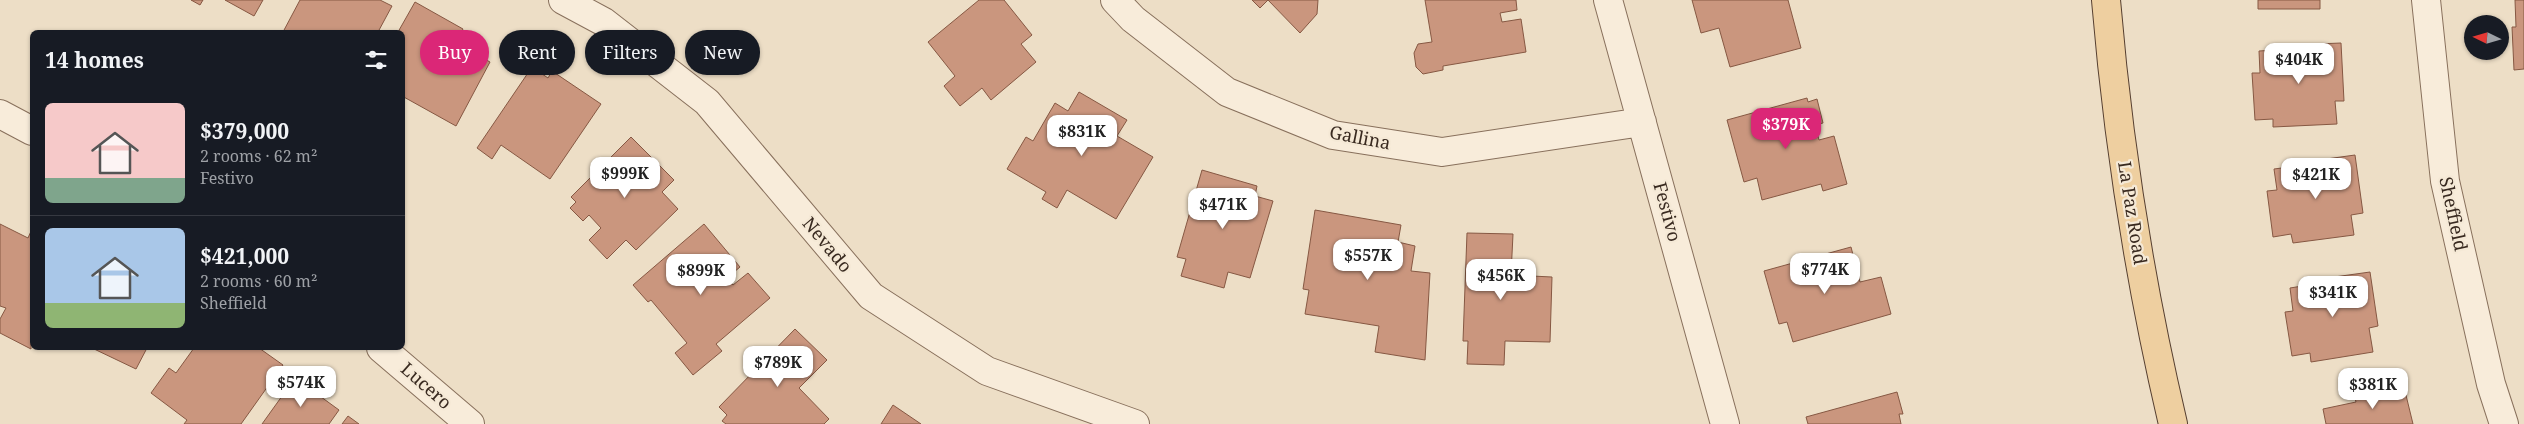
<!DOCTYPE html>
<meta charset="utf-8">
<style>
:root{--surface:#171b24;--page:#242831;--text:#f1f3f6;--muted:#9ea1a6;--line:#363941;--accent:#db2777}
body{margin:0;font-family:"Noto Serif",serif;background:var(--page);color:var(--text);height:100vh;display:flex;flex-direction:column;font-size:19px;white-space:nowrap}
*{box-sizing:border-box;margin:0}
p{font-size:16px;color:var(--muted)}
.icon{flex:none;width:28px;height:28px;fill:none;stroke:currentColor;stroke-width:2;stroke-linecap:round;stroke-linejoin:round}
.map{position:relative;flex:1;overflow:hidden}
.details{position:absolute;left:30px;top:30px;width:375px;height:320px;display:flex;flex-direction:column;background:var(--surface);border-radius:8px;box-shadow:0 1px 4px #0004}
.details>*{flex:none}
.banner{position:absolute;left:420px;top:30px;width:475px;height:45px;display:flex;gap:10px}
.needle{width:32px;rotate:275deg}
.buttons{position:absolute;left:2464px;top:15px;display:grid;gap:10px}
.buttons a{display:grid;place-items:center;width:45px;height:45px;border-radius:50%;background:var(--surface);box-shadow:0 1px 4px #0004;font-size:25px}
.price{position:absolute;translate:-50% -42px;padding:0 11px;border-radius:10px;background:#fff;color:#222;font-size:16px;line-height:32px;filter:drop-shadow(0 1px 2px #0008)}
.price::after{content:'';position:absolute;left:50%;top:30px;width:15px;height:11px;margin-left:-8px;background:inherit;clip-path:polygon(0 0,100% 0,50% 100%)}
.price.current{background:var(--accent);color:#fff}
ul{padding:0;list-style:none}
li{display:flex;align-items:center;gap:15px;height:125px;padding:0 15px}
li+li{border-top:1px solid var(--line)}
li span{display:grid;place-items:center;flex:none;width:140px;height:100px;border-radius:8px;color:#555}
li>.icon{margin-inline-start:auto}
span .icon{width:60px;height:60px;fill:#fffc;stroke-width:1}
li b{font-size:21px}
h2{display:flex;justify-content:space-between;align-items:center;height:60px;padding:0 15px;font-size:21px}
.pill{padding:0 18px;border-radius:22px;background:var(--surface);box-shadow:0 1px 4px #0004;font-size:18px;line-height:45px}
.pill.current{background:var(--accent);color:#fff}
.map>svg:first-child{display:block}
</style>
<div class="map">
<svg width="2524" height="424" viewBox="0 0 2524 424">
<rect width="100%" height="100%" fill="#eddec6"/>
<path fill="#ca967e" stroke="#865843" d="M 191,0 L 203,0 L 200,5 Z
M 225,0 L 263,0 L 254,16 Z
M 300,0 L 380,0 L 392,6 L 378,32 L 283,32 Z
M 979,0 L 1004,0 L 1032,35 L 1021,44 L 1036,62 L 991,100 L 982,88 L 960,106 L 944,86 L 955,76 L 928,42 Z
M 1252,0 L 1318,0 L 1317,14 L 1300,33 L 1268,0 L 1260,8 Z
M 1425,0 L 1516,0 L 1517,10 L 1500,13 L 1502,22 L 1521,19 L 1526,52 L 1443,66 L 1443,70 L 1423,74 L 1416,67 L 1414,53 L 1418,44 L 1432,42 Z
M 1692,0 L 1788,0 L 1801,48 L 1730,67 L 1719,28 L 1701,33 Z
M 2258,0 L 2320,0 L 2320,9 L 2258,9 Z
M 2515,0 L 2524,0 L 2524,69 L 2514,70 L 2512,27 L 2516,27 Z
M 415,2 L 463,29 L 456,43 L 490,62 L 456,126 L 402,96 L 402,32 L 398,32 Z
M 2341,43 L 2344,101 L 2335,101 L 2337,124 L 2273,127 L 2273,119 L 2255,120 L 2252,73 L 2260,73 L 2259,51 L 2292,49 L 2292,45 Z
M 532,67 L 548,78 L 552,71 L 601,104 L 550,179 L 501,145 L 492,159 L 477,148 Z
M 1079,92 L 1127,120 L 1117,136 L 1153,157 L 1116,219 L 1067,190 L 1057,208 L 1042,199 L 1046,192 L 1007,169 L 1026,137 L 1033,141 L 1055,103 L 1068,111 Z
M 1807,98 L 1808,102 L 1817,99 L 1823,123 L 1815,125 L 1819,140 L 1834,136 L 1847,184 L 1823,191 L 1821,184 L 1762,200 L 1757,178 L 1744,182 L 1727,120 Z
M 631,137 L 674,180 L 662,192 L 678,209 L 636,250 L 626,240 L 607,259 L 589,240 L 601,228 L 589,215 L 583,221 L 570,208 L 576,202 L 571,197 Z
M 2355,155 L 2363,213 L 2351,215 L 2354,235 L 2293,243 L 2291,234 L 2273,237 L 2267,191 L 2277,190 L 2274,169 L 2305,165 L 2305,162 Z
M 1202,170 L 1257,186 L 1255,196 L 1273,201 L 1250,278 L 1228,272 L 1224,288 L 1181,276 L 1186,259 L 1177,257 Z
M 1315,210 L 1401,225 L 1398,242 L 1415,246 L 1411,271 L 1430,273 L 1425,360 L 1375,352 L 1379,326 L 1305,314 L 1309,290 L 1303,289 Z
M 0,224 L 28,238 L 32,229 L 31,349 L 0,333 L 0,319 L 6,308 L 0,306 Z
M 704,224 L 740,267 L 727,278 L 733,285 L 748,273 L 770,298 L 716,344 L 722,351 L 693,375 L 675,353 L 687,343 L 651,300 L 648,302 L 633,285 Z
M 1467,233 L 1513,234 L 1511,275 L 1552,277 L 1550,342 L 1505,341 L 1504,365 L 1467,364 L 1468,341 L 1463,341 Z
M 1851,247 L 1860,282 L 1881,277 L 1891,314 L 1793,342 L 1787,322 L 1779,324 L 1764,271 Z
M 2370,272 L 2378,326 L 2369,328 L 2373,352 L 2311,362 L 2310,353 L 2292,356 L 2285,312 L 2293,311 L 2290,288 L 2321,283 L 2320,279 Z
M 795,329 L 827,360 L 799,388 L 829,419 L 824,424 L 726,424 L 722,421 L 727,415 L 719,407 Z
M 92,348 L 147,348 L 136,369 Z
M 194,348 L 259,348 L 283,365 L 241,424 L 184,424 L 187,420 L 151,393 L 169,368 L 176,373 Z
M 295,378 L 339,410 L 329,424 L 262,424 Z
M 2404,387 L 2413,424 L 2326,424 L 2323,409 L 2356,402 L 2355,398 Z
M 1897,392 L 1903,414 L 1899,414 L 1901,424 L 1808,424 L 1806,417 Z
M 893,405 L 921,424 L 881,424 Z
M 348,416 L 359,424 L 342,424 Z"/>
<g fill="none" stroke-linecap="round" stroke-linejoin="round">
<defs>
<path id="minor" d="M 563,0 L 604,22 L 707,102 L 871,296 L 987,371 L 1135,424
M 1115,0 L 1133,19 L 1227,92 L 1333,135 L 1442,152 L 1642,122
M 1608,0 L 1725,424
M 2426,0 L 2445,181 L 2491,384 L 2504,424
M 0,114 L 32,131
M 381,348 L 470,424"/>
<path id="major" d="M 2106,0 C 2118,143 2140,284 2173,424"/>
</defs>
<use href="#minor" stroke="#88705c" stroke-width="30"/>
<use href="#major" stroke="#563f30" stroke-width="30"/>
<use href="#minor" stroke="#f8ecda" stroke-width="28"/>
<use href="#major" stroke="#eecfa0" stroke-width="28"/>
</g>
<g text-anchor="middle" stroke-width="4.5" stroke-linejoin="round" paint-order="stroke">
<g font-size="18" fill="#392a20" stroke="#f5e9d6">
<text transform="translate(1360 138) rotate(11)" y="6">Gallina</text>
<text transform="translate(1667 212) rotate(75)" y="6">Festivo</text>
<text transform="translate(2132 213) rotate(81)" y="6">La Paz Road</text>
<text transform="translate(2453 214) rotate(78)" y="6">Sheffield</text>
<text transform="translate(827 245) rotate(50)" y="6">Nevado</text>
<text transform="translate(426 386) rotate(41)" y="6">Lucero</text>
</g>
</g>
</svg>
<div class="buttons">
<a><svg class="needle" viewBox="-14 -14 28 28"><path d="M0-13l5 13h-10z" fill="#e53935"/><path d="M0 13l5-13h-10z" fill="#9ea1a6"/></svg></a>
</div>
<b class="price" style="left:2299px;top:85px">$404K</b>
<b class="price current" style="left:1786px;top:150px">$379K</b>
<b class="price" style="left:1082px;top:157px">$831K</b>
<b class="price" style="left:625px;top:199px">$999K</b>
<b class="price" style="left:2316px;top:200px">$421K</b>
<b class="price" style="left:1223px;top:230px">$471K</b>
<b class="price" style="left:1368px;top:281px">$557K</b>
<b class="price" style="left:1825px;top:295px">$774K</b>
<b class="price" style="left:701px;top:296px">$899K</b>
<b class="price" style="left:1501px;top:301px">$456K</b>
<b class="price" style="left:2333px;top:318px">$341K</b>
<b class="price" style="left:778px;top:388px">$789K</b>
<b class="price" style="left:301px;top:408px">$574K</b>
<b class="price" style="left:2373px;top:410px">$381K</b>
<div class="banner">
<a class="pill current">Buy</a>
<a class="pill">Rent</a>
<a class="pill">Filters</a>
<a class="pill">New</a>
</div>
<section class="details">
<h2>14 homes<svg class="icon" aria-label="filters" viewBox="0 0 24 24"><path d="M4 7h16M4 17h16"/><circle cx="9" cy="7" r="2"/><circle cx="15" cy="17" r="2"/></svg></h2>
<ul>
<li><span style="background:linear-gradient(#f6c9c9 75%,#7fa58c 0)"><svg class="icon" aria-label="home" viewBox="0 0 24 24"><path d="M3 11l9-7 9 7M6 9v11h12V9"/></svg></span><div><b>$379,000</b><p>2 rooms · 62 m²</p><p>Festivo</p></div></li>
<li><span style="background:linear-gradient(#a9c7e8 75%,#8fb573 0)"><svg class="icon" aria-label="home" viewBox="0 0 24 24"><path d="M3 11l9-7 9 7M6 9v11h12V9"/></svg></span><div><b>$421,000</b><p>2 rooms · 60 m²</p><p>Sheffield</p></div></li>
</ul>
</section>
</div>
